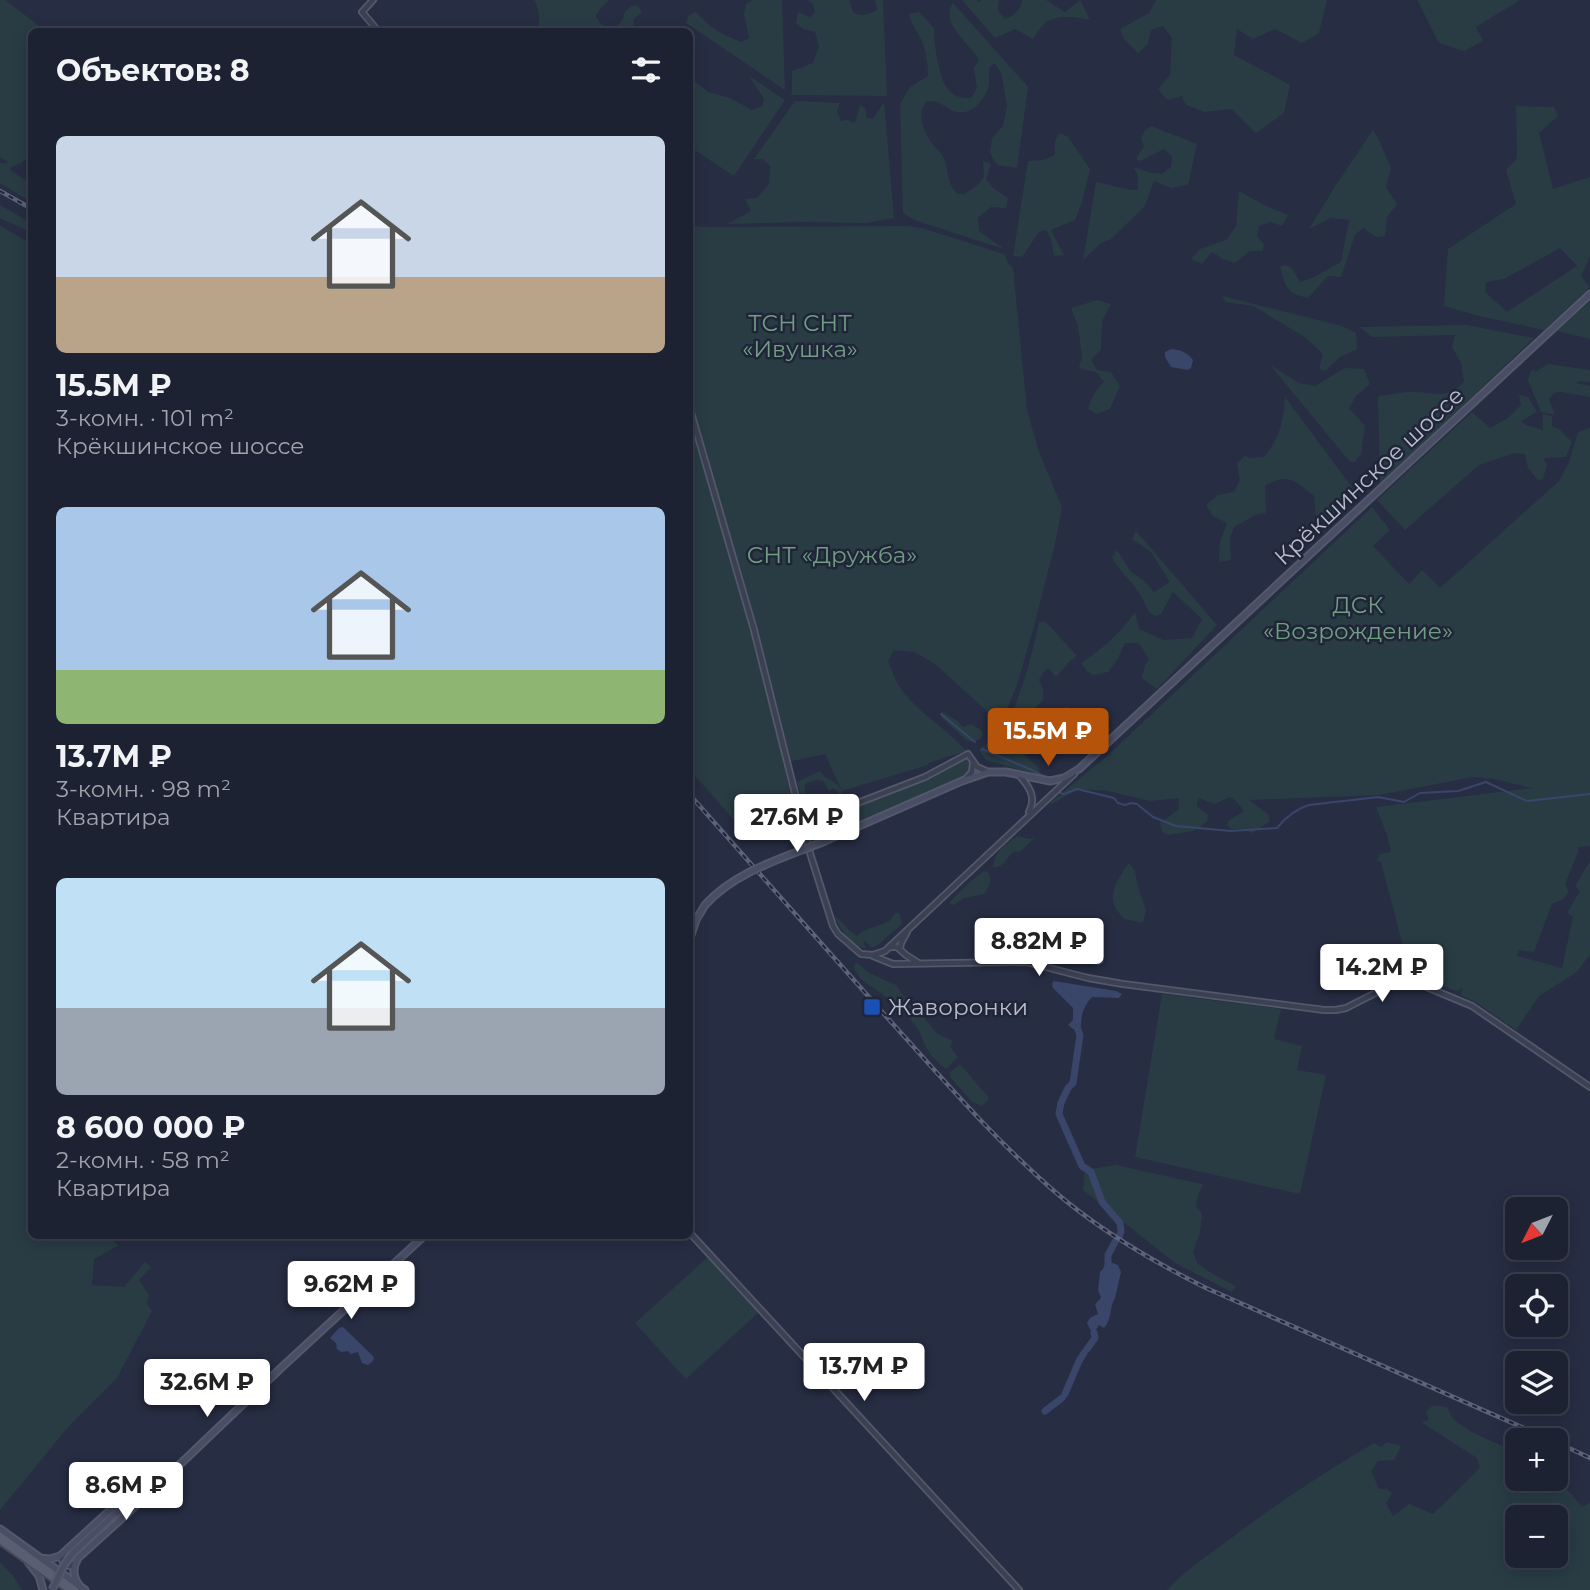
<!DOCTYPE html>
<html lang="ru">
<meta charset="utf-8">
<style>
:root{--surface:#1d2232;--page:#2a2f3e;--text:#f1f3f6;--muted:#a0a4ac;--line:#3b3f4d;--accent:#b45309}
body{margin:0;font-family:Montserrat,sans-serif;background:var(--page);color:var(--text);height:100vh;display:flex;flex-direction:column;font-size:26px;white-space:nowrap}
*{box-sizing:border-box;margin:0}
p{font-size:23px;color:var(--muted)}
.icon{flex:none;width:38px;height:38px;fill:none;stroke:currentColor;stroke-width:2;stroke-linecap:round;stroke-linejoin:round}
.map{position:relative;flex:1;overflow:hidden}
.side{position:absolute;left:28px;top:28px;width:665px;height:1211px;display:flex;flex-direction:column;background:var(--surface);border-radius:10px;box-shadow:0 4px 18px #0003,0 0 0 2px var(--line)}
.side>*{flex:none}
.needle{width:46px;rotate:228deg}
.buttons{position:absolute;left:1505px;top:1197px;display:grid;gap:14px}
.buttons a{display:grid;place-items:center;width:63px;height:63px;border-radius:10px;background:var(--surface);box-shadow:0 4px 18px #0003,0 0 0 2px var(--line);font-size:35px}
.price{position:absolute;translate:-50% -60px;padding:0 16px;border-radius:7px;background:#fff;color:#222;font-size:23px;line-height:46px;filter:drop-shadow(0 2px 4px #0008)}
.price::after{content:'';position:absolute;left:50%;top:42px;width:21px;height:16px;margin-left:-10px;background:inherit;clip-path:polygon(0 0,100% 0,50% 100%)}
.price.on{background:var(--accent);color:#fff}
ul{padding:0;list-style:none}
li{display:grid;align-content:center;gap:14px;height:371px;padding:0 28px}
li span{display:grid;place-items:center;height:217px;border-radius:10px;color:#555}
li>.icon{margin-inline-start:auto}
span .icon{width:126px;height:126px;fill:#fffc;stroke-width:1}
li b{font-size:30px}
h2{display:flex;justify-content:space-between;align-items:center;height:84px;padding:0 28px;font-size:30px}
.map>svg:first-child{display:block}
</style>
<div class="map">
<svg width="1590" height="1590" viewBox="0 0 1590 1590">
<rect width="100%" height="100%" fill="#272d43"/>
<path fill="#293c44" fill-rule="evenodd" d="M 0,0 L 5,0 L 46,31 L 32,32 L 31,154 L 21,163 L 10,168 L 11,171 L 31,183 L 31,202 L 0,183 L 0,163 L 6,163 L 8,162 L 0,157 Z
M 534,0 L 609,0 L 600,9 L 596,16 L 600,23 L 612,30 L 622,21 L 625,12 L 631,6 L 638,6 L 642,12 L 633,20 L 634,24 L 631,31 L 537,31 C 540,21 540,9 534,0 Z
M 753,0 L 782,0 L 785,90 L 686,23 L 689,15 L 696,12 C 708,27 723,35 741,42 L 749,38 L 744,14 L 746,4 Z
M 807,0 L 849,0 L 853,12 C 862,17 867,15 877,10 L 875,0 L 883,0 L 887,96 L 792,95 L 792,71 L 813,63 L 819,46 L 815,32 L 803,29 L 796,23 L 798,12 L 810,17 L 815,13 L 813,4 Z
M 962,0 L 977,0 L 978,2 L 982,0 L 999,0 L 998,10 L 1005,19 C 1014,16 1021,10 1022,0 L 1046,0 L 1065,12 L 1080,0 L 1090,20 C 1076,17 1056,14 1044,24 C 1040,28 1036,34 1033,39 L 1015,29 L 995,38 Z
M 1156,0 L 1327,0 L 1319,33 L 1302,43 L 1275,29 L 1253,39 L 1237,29 L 1234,55 L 1290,85 L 1284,113 L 1256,133 L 1232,109 L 1204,112 L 1186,105 L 1182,96 L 1167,100 L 1158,89 L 1170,75 L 1172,38 L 1163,26 L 1151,30 L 1148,44 L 1138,53 L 1124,39 L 1120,29 L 1149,13 Z
M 1417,0 L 1520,0 L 1476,27 L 1483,41 L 1464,51 L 1439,43 Z
M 953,3 L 1028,87 L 1017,168 L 997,165 L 990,153 L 992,138 L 1003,126 L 1007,106 L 1001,72 L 994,63 L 989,68 C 989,73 989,79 989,85 C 986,98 973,115 958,112 C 946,110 943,100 927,101 C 925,104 923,107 922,110 C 919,122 927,138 934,146 C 936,149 940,151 942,155 C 950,168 945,183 958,194 L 965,194 L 970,190 L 977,186 L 984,177 L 983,161 L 991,164 L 986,179 L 993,188 L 1008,198 L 1006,208 L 991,207 L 978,218 L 979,231 L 1004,249 L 914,220 L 903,213 L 900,104 L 910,87 L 928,76 C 928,63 926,47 919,35 C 915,28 911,23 909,14 L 919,12 L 934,28 C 934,42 936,53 939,67 C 943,85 949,99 971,98 L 977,88 L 974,68 L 979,60 C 971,44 939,24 953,3 Z
M 749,76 L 785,100 L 734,176 L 690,147 L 690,77 L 708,92 L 730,98 L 752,110 L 762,106 L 764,99 Z
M 795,101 L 840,103 L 837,111 L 841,121 L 848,120 L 855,123 L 860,105 L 866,109 L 866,117 L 873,119 L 884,102 L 894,218 L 866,223 L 803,222 L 727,224 L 751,211 L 745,199 L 757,198 L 769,184 L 770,166 L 762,159 L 754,159 Z
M 1516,106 L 1554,107 L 1558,116 L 1539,133 L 1553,189 L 1590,177 L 1590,256 L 1581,276 L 1590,287 L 1544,330 L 1475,315 L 1444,306 L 1448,249 L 1516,204 L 1506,170 L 1517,158 ZM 1560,248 L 1577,266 L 1507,312 L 1485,292 L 1486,282 L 1504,279 Z
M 1151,126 L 1197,144 L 1188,185 L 1171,188 L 1154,181 L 1145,206 L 1111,239 L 1100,244 L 1083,260 L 1096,182 L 1131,190 L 1138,190 L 1138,175 L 1133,167 L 1152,173 L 1162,174 L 1171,167 L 1172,156 L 1164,149 L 1140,161 L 1137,160 L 1137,157 L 1144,147 L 1141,138 L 1145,131 Z
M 1373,130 L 1378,138 L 1391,168 L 1386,187 L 1397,204 L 1387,217 L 1385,236 L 1377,237 L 1363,228 L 1355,235 L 1341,277 L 1328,276 L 1308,298 C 1286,293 1286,288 1280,267 L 1285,265 L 1291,267 L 1300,282 L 1314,277 L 1341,262 L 1349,220 L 1331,218 L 1309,229 L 1336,185 Z
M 1060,133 L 1068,137 L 1090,169 L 1082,202 L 1075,220 L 1051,230 L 1064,255 L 1054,256 L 1051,240 L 1046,230 L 1039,232 L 1022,257 L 1013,256 L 1028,161 L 1043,160 L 1055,155 L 1055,141 Z
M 1239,191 L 1266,206 L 1288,215 L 1282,226 L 1271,222 L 1259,226 L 1257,236 L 1264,245 L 1262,251 L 1250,251 L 1235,263 L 1223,259 L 1212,252 L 1202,264 L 1191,259 L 1200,249 L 1226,240 L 1236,226 Z
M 0,205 L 31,223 L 31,232 L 0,218 Z
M 690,225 L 704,227 L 908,226 L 922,228 L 1004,254 L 1008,263 L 1013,268 L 1027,410 L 1039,452 L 1062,507 L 1055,544 L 1034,626 L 1018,682 L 1001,724 L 935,664 L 914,652 L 894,650 L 888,661 C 892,669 894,679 899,686 C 916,712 946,727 966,751 L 928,763 L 928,765 L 842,791 L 841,796 L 834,788 L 829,791 C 827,789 827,786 825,783 C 821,778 810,781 805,784 C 804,794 806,805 812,813 L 809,816 L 807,816 L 797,782 L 820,771 L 825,777 L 836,783 L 841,789 L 825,754 L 783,763 L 797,820 L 762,830 L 757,825 L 751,828 L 742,829 L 690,770 Z
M 0,226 L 32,244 L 32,1236 L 111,1236 L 118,1246 L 94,1259 L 92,1285 L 124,1287 L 145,1262 L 151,1267 L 139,1280 L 149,1295 L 147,1304 L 152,1311 L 117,1378 L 69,1426 L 0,1510 Z
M 1222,296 L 1342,326 L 1356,333 L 1357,349 L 1340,357 L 1325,371 L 1319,369 L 1323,354 L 1305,337 L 1253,306 L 1226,302 Z
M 1097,300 L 1111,304 L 1102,321 L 1101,350 L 1091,359 L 1097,370 L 1111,372 L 1120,386 L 1110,409 L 1097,414 L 1088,409 C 1091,398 1095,390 1104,382 L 1096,372 L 1082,369 L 1079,367 L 1082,357 L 1078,326 L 1071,308 Z
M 1590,301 L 1590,339 L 1557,331 Z
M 1466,325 L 1534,338 L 1380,484 L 1378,396 C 1389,395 1400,392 1411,392 C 1433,391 1446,401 1464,382 L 1461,363 L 1452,347 L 1455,335 L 1372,337 L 1360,327 Z
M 1548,364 L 1590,370 L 1590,382 L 1580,381 L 1576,383 L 1590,386 L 1590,397 L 1561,392 L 1554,393 L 1549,400 L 1555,415 L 1541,412 L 1528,380 L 1531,370 L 1537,371 Z
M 1270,365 L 1299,383 L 1315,386 L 1345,368 L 1364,369 L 1370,384 L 1356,396 L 1349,408 L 1365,426 L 1361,454 L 1355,462 L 1350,462 Z
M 1519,395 L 1528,397 L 1537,412 L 1521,421 L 1526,425 L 1543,430 L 1543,414 L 1552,416 L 1552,426 L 1560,430 L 1572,442 L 1566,457 L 1543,458 L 1547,465 L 1543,479 L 1538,480 L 1528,468 L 1525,454 L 1514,453 L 1479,465 L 1405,530 L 1377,500 L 1472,412 L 1490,428 L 1508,418 L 1521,405 Z
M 1285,397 L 1357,494 L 1333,516 L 1317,524 L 1314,496 C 1295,481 1288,472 1265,486 L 1266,513 L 1257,514 L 1234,527 L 1230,538 L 1231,560 L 1219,562 L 1220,542 L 1227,523 L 1213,516 L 1206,505 L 1218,495 L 1234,492 L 1240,480 L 1237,463 L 1245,456 L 1250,458 L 1264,457 C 1280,437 1283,423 1285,397 Z
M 1590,428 L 1590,846 L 1578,847 L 1578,852 L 1565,884 L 1569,892 L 1563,899 L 1552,904 L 1534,952 L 1519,950 L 1517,956 L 1562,968 L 1573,917 L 1567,913 L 1580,891 L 1575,886 L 1590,861 L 1590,954 L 1577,972 L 1539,996 L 1516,1030 L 1477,1003 L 1461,995 L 1463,988 L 1456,991 L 1410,973 L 1381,862 L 1377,861 L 1380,854 L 1391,852 L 1387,835 L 1376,807 L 1532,788 L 1493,779 L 1473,777 L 1379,795 L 1249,800 L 1268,814 L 1270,821 L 1252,833 L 1242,829 L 1231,829 L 1227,825 L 1228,821 L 1244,811 L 1236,801 L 1230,797 L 1215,804 L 1198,798 L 1197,806 L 1208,815 L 1207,822 L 1193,831 L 1168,835 L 1162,832 L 1160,823 L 1178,810 L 1179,798 L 1150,801 L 1108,791 L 1079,789 L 1052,804 L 1050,803 L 1106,757 L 1372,507 L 1390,530 L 1373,546 L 1409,584 L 1422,570 L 1440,588 L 1559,481 L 1569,462 L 1578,432 Z
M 1136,531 L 1217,625 L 1157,689 L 1142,678 L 1145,665 L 1149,659 L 1139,643 L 1125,643 L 1117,660 L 1108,672 L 1093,675 L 1087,671 L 1081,663 C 1104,648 1119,634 1135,612 L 1139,629 L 1163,640 L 1192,638 L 1202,619 L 1173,592 L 1161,614 L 1155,616 C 1145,611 1145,601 1139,593 C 1131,580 1118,571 1112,557 L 1117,550 L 1131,572 L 1143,580 L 1154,592 L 1170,582 L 1151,552 L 1132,539 Z
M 1039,622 L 1046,622 L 1077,656 L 1070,661 L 1056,677 L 1048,668 L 1042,674 L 1039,680 L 1043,689 L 1043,700 L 1035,708 L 1037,714 L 1050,721 C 1059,716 1059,710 1067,706 L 1072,711 L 1111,729 L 1087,752 L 1085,743 L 1087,730 L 1076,719 L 1058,723 L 1051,731 L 1042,726 L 1034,724 L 1030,726 L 1023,725 L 1011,716 C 1024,685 1032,655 1039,622 Z
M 941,711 L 958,721 L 963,727 L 971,724 L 981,730 L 983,734 L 980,739 L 972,742 L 966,740 L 941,717 Z
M 998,732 L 1039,768 L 1040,773 L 1036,774 L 986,760 L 979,750 Z
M 967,755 C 972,765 971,772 961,779 L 816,842 L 815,841 L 811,843 L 807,827 L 810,823 L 926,778 Z
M 1017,836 L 1030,839 L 1035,837 L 1021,851 L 1013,852 C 1007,858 1003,868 993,867 C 995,851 1005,845 1017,836 Z
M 1129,863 L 1135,871 L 1138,887 L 1146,910 L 1143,923 L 1124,919 C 1121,915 1115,909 1114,905 C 1109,890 1121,874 1129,863 Z
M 984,871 L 988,872 C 993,881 989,886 984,894 L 964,898 L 953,905 L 949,903 C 960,891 971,880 984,871 Z
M 895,913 L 899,913 L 902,924 L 879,944 L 872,948 L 863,940 L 866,949 C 851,945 840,929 834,916 C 843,920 846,930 857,936 L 863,931 L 890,921 Z
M 856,962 L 869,973 L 896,985 L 904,997 L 930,1024 C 934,1034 944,1037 953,1041 L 950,1047 L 958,1057 L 946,1069 C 930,1056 927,1051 920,1033 C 916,1024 905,1014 898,1008 C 892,1003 886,997 881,993 C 869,984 858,981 854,966 Z
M 1162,994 L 1281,1009 L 1274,1039 L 1302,1046 L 1297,1070 L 1326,1075 L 1300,1194 L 1135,1157 Z
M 960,1064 L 988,1097 L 988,1100 L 982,1106 L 972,1102 L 950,1077 L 950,1072 Z
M 1116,1165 L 1201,1184 L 1204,1183 L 1198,1195 L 1196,1206 L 1202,1214 L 1200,1232 L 1193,1252 L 1198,1264 L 1216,1276 L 1236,1286 L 1232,1292 L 1175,1263 L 1083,1190 L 1085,1170 Z
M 708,1257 L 759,1312 L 686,1379 L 635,1323 Z
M 1433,1405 L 1447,1407 C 1449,1411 1450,1414 1452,1417 C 1462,1430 1501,1446 1517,1451 L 1517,1479 L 1556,1479 L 1556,1476 L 1582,1507 L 1590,1503 L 1590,1590 L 1167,1590 C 1186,1570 1208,1555 1230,1539 C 1276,1504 1324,1472 1374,1443 L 1381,1447 L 1387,1442 L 1401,1446 L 1394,1460 L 1378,1461 L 1371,1471 L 1379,1489 L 1387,1489 L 1392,1493 L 1386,1503 L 1393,1516 L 1409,1504 L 1433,1514 L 1480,1468 L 1477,1458 L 1421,1422 L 1429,1420 L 1426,1412 ZM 1556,1517 L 1556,1556 L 1517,1556 L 1517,1517 Z
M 0,1562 L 14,1577 L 22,1590 L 0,1590 Z"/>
<path fill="#3a456a" d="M 1171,349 C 1181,350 1187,352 1193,360 L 1191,368 L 1188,370 L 1171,367 L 1165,357 L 1165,352 Z
M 1056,951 L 1060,951 L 1081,957 L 1089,958 L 1098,956 L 1104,959 L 1103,963 L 1100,965 L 1053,961 L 1049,958 L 1049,956 Z
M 1054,981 L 1116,991 L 1122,994 L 1119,998 L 1092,997 C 1084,1006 1081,1014 1081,1026 L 1073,1029 L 1068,1025 L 1073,1020 L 1073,1008 L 1053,988 L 1052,984 Z
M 1110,1262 L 1118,1265 L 1121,1272 L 1115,1298 C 1109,1308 1112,1320 1104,1328 L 1099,1325 L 1094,1333 L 1092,1333 L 1087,1323 L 1090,1318 L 1098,1314 L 1095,1304 L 1101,1298 L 1098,1290 L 1100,1272 L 1103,1269 L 1105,1263 Z
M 343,1327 L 374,1357 L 373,1361 L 368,1365 L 362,1363 L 358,1352 L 351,1354 L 348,1351 L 341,1352 L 337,1349 L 336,1343 L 330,1338 L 339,1328 Z"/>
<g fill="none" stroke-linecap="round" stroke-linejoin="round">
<path stroke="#3a456a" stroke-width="2" d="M 941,714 L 975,742
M 982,749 L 1032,770 L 1045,777
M 1060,793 L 1064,794 L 1077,789 L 1114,798 L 1118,803 L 1125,805 L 1131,803 L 1137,804 L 1153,817 L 1176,826 L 1231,831 L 1277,828 C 1286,817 1295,809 1309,805 L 1378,797 L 1404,802 L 1420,793 L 1458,791 L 1486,782 L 1527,801 L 1590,794"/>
<path stroke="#3a456a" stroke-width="7" d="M 1077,1027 L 1080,1035 L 1073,1083 L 1068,1088 L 1061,1103 L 1059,1114 L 1082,1166 L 1091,1172 L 1102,1202 L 1120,1223 L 1121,1231 L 1119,1237
M 1108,1263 L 1108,1255 L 1115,1242
M 1087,1349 L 1095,1338 L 1094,1333
M 1065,1394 L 1079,1361 L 1084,1353
M 1045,1411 L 1062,1398"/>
<defs>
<path id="tertiary" d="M 373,0 L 362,12 L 379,32
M 690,409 L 754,630 L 810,853 L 833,926 L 838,934 L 861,954 L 873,955 L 885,951 L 1074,774
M 1018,774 C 1029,786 1037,797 1029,812
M 965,780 L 972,772 L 973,763
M 803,824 L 925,777 L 968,754 L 977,767 L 988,772
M 890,947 L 897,947 L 906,955 L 917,962
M 900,949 L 901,943 L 907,932
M 873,956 L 893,964 L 1026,962 L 1088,978 L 1123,984 L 1324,1010 L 1336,1010 L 1346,1008 L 1393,984 L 1405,980 L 1412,981 L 1472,1006 L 1590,1087
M 690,1233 L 1019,1590
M 63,1554 L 61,1558 L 64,1565 L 70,1566 L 75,1563"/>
<path id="secondary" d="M 825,841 L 962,781 L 988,772 L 1006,772 L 1050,781 L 1064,778 L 1079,769 L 1590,294
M 690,938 L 696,920 L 705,905
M 0,1529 L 85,1590
M 73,1553 L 117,1512 L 146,1490
M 39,1558 L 50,1559 L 60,1556 L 119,1502 L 158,1480
M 28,1562 L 39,1576 L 43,1590
M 80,1586 C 72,1577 72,1568 78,1558 L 152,1491 L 281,1368 L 424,1236"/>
<path id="primary" d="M 0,1535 L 76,1590
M 0,1541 L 69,1590"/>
</defs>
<use href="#tertiary" stroke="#53586a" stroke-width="8"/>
<use href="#secondary" stroke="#53586a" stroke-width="9"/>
<use href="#primary" stroke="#45495c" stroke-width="9"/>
<use href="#tertiary" stroke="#3b4053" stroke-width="4.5"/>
<use href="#secondary" stroke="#494e66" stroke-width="5"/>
<use href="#primary" stroke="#595f73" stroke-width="5"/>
<defs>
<path id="rail" d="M 0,191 L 32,209
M 690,795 C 754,868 819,941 884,1014 C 939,1075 992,1137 1054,1191 C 1099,1230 1152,1261 1206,1288 L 1551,1440
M 1556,1442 L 1590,1458"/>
</defs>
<use href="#rail" stroke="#5d637a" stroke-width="4.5"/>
<use href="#rail" stroke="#202538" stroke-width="2" stroke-dasharray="5" stroke-linecap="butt"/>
<defs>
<path id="secondary-bridge" d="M 705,905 C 735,871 784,858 825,841
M 52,1590 L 64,1565 L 73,1553"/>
</defs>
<use href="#secondary-bridge" stroke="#53586a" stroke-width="9" stroke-linecap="butt"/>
<use href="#secondary-bridge" stroke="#494e66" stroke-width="5"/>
</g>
<rect fill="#1a4fb4" stroke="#202538" stroke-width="2.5" x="863" y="998" width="18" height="18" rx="3.5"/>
<g text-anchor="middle" stroke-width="5" stroke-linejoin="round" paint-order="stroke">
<g font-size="23" fill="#6f9e83" stroke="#202538">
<text x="800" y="331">ТСН СНТ<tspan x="800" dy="26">«Ивушка»</tspan></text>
<text x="832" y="563">СНТ «Дружба»</text>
<text x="1358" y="613">ДСК<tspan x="1358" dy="26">«Возрождение»</tspan></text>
</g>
<g font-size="23" fill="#b8bccc" stroke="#202538">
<text transform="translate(1369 476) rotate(-43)" y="8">Крёкшинское шоссе</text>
</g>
<g font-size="23" fill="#b8bccc" stroke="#202538" text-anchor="start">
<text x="888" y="1015">Жаворонки</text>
</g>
</g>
</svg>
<div class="buttons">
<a><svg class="needle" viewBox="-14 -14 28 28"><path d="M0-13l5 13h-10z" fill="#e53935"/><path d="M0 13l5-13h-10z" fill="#a0a4ac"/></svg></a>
<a><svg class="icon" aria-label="locate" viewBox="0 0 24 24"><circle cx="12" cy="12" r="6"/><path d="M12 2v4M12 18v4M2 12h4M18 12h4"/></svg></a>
<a><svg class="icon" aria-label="layers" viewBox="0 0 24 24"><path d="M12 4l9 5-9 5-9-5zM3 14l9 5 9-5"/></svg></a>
<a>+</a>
<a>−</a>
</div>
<b class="price on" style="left:1048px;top:768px">15.5M ₽</b>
<b class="price" style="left:797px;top:854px">27.6M ₽</b>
<b class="price" style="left:1039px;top:978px">8.82M ₽</b>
<b class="price" style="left:1382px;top:1004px">14.2M ₽</b>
<b class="price" style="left:351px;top:1321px">9.62M ₽</b>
<b class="price" style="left:864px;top:1403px">13.7M ₽</b>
<b class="price" style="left:207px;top:1419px">32.6M ₽</b>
<b class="price" style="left:126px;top:1522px">8.6M ₽</b>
<section class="side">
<h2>Объектов: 8<svg class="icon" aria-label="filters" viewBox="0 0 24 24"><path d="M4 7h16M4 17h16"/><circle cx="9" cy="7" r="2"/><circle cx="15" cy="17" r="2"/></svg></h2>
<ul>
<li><span style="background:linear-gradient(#c9d6e8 65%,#b9a48a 0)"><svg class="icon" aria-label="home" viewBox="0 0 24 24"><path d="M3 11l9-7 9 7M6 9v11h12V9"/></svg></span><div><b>15.5M ₽</b><p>3-комн. · 101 m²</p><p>Крёкшинское шоссе</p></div></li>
<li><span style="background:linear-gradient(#a9c7e8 75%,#8fb573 0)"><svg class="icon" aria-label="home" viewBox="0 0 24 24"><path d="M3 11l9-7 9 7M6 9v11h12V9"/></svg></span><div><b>13.7M ₽</b><p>3-комн. · 98 m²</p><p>Квартира</p></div></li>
<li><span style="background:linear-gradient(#bfe0f5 60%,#9aa5b1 0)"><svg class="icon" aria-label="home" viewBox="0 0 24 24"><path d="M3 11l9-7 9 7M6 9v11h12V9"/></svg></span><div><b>8 600 000 ₽</b><p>2-комн. · 58 m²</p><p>Квартира</p></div></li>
</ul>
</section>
</div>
